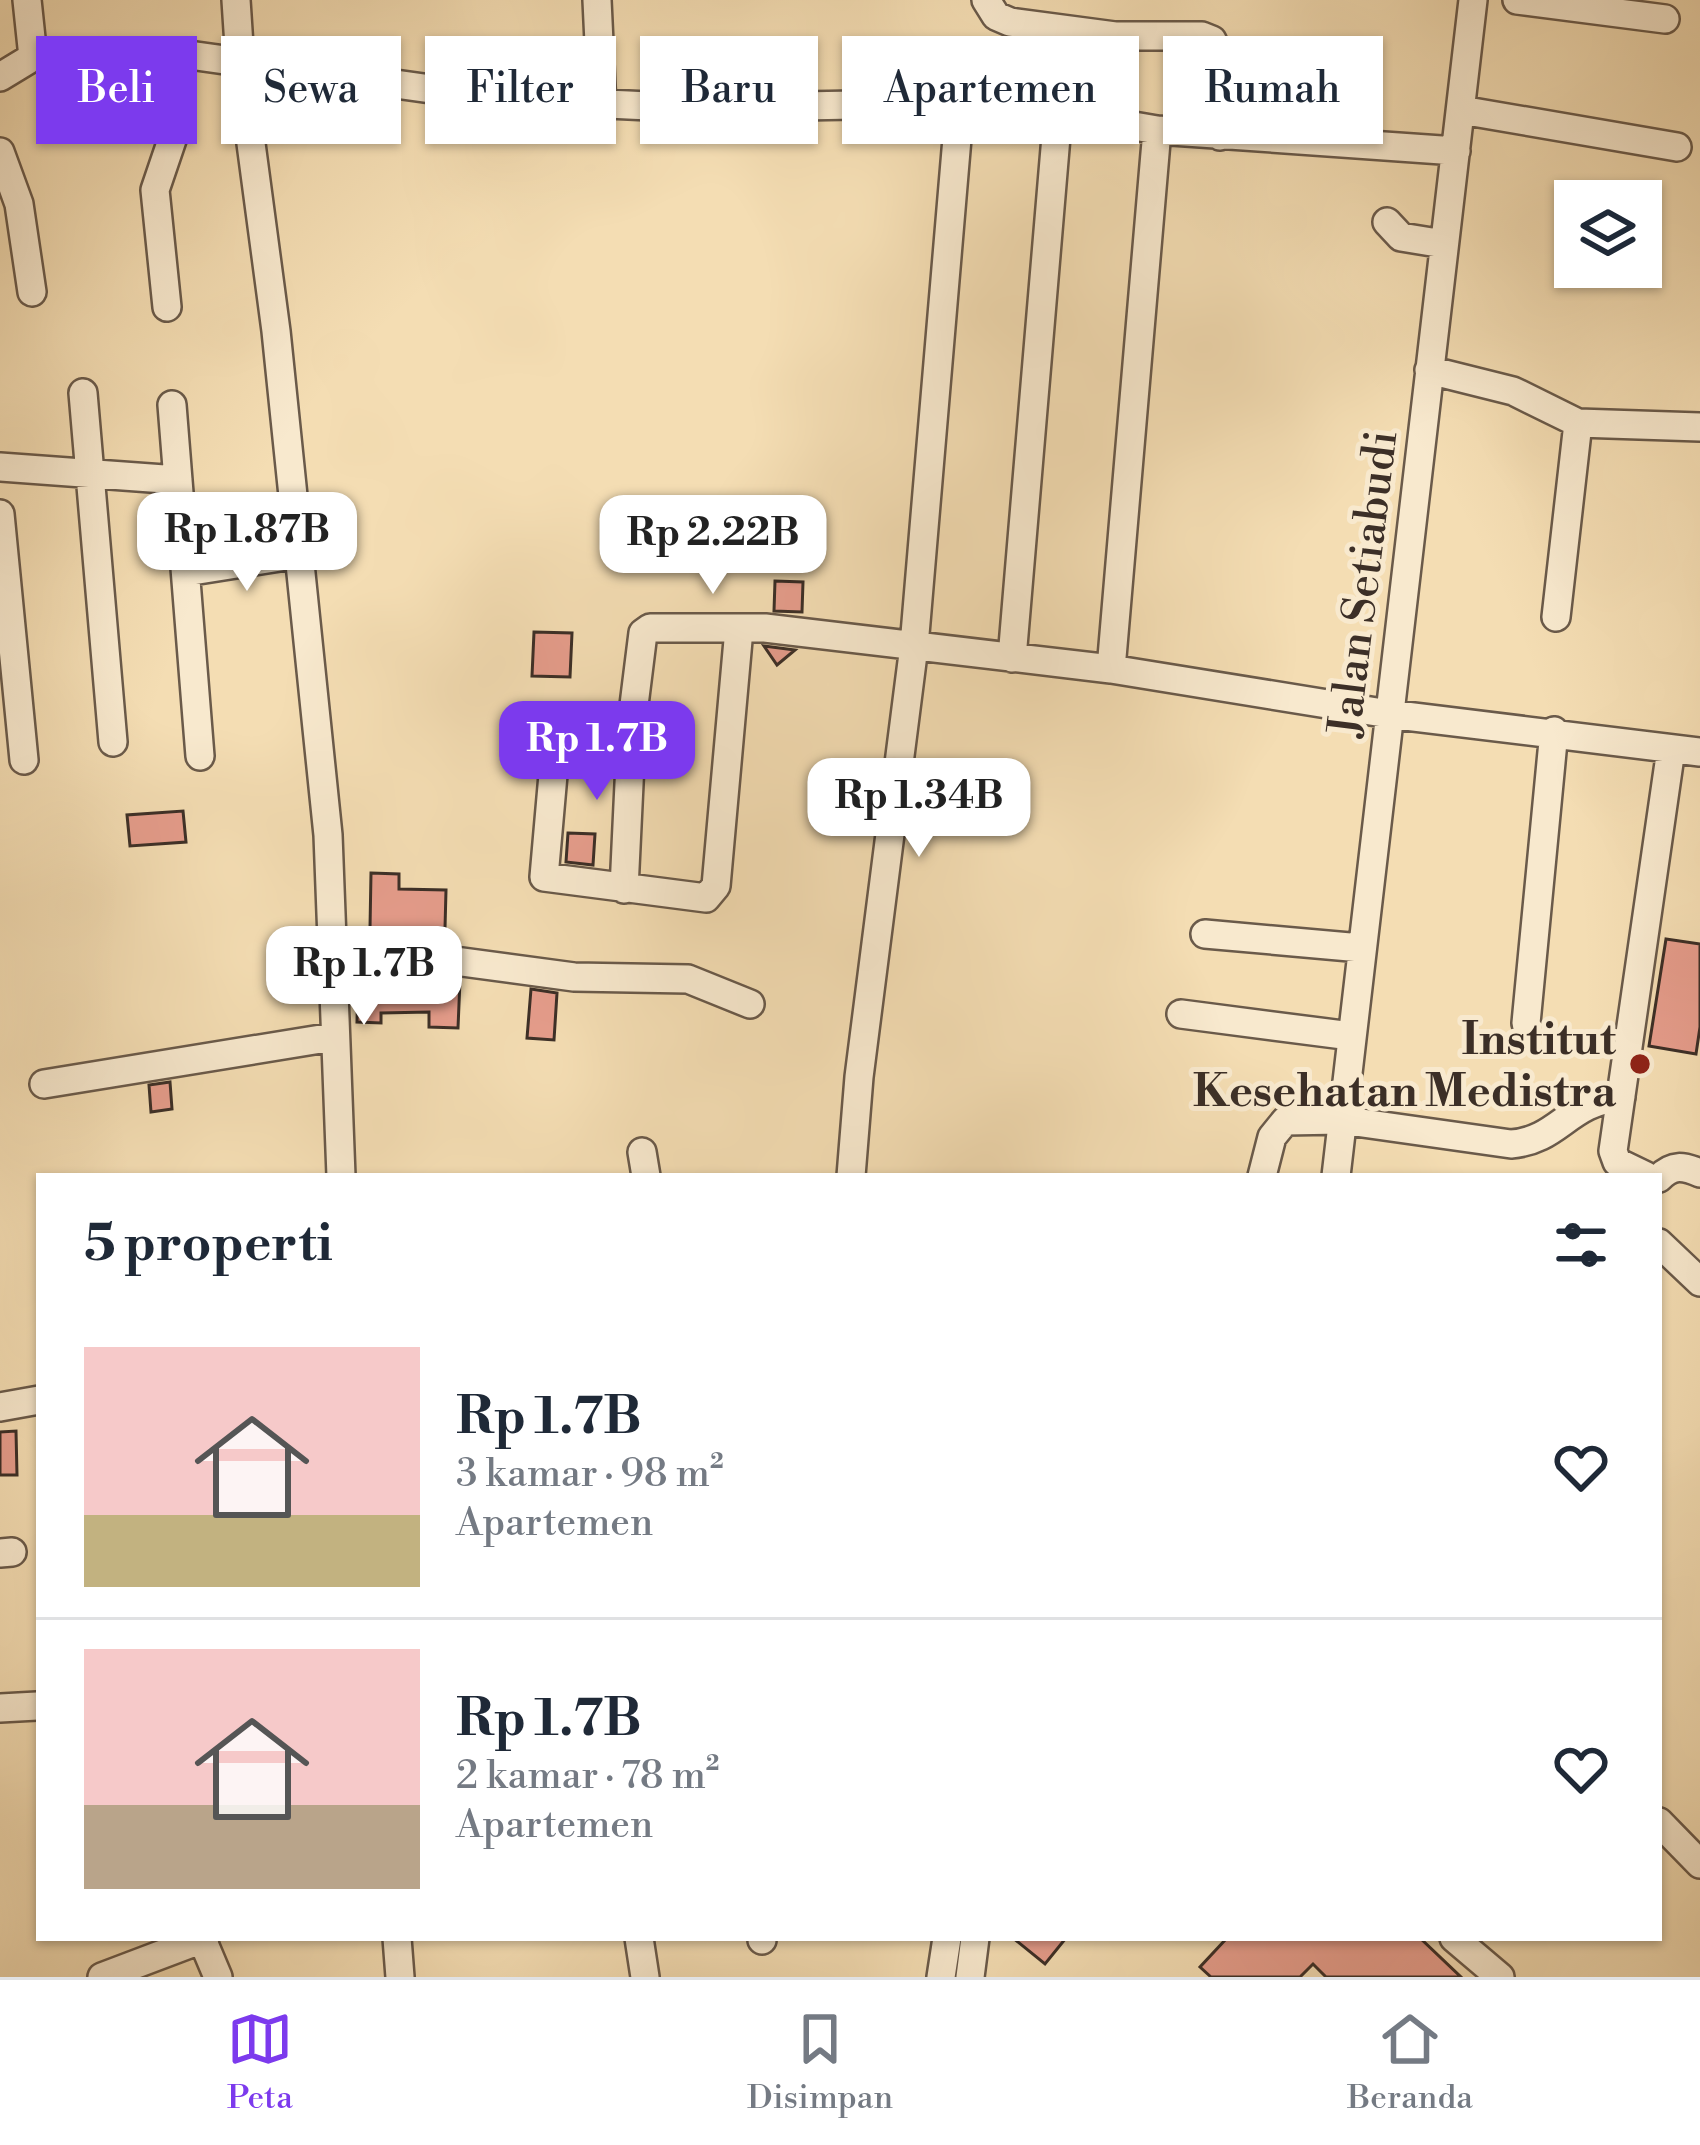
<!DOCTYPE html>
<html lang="id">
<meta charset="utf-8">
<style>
:root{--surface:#fff;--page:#f2f2f3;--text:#1f2937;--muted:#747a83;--line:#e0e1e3;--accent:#7c3aed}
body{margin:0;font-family:"Libre Bodoni",serif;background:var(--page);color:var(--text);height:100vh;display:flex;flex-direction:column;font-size:45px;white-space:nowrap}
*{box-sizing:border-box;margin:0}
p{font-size:39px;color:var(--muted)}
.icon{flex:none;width:66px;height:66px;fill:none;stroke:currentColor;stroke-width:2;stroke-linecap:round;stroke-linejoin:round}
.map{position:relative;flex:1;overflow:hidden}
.details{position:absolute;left:36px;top:1173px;width:1626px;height:768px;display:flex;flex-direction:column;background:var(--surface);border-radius:0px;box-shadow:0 3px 9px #0004}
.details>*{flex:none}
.guide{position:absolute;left:36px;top:36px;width:1629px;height:108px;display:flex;gap:24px}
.fabs{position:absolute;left:1554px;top:180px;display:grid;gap:24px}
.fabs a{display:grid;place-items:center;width:108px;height:108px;border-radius:0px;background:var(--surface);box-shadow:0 3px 9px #0004;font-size:60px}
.price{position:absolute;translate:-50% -102px;padding:0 27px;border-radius:24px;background:#fff;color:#222;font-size:39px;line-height:78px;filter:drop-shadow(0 3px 6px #0008)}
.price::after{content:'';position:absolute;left:50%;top:72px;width:36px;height:27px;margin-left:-18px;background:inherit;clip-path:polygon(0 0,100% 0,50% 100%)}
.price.selected{background:var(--accent);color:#fff}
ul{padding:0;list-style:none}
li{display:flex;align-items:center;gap:36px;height:300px;padding:0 48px}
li+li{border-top:3px solid var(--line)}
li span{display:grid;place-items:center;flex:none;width:336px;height:240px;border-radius:0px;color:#555}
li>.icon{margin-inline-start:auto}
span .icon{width:144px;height:144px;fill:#fffc;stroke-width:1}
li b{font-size:51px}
h2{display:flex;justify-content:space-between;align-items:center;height:144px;padding:0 48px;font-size:51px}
.chip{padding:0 42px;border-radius:0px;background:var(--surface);box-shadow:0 3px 9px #0004;font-size:42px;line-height:108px}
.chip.selected{background:var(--accent);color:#fff}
.dock{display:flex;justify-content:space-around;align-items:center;height:168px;border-top:3px solid var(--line);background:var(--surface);font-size:33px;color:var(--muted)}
.dock a{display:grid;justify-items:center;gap:6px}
.dock .selected{color:var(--accent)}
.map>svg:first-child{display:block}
</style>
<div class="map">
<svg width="1700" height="1977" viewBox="0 0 1700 1977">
<rect width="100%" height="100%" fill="#f4ddb3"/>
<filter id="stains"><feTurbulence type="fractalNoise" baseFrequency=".00167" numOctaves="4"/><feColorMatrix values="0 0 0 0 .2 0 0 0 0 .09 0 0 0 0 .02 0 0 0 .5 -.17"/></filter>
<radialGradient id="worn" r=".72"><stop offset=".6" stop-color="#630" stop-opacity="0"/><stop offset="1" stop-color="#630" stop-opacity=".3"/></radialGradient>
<path fill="#e69d8c" stroke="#3c2f27" stroke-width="3" d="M 775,581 L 803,582 L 802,612 L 774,611 Z
M 534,632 L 572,633 L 570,677 L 532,676 Z
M 764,646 L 795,650 L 777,665 Z
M 183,811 L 186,842 L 130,846 L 127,815 Z
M 568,833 L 595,834 L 593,865 L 566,862 Z
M 371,873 L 399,874 L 399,889 L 446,890 L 445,928 L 370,928 Z
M 1666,939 L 1700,944 L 1700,1027 L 1696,1054 L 1649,1046 Z
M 358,974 L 460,980 L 458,1028 L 429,1027 L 429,1012 L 381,1013 L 381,1023 L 357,1022 Z
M 531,989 L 557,993 L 554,1040 L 527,1038 Z
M 170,1082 L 172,1109 L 151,1112 L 149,1085 Z
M 16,1431 L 17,1475 L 0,1475 L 0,1432 Z
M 1013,1938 L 1066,1938 L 1045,1964 Z
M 1227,1938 L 1420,1938 L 1461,1977 L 1326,1977 L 1313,1964 L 1300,1977 L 1211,1977 L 1200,1967 Z"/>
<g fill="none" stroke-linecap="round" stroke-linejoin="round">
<defs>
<path id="minor" d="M 27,0 L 33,57
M 236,0 L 240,61 L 276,331 L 328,835 L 341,1176
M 597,0 L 602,107
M 986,0 L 996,16 L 1010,22 L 1115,36 L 1202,36 L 1212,40 L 1216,49 L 1220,136
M 1517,0 L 1665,19
M 0,77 L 33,57 L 175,53 L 502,99 L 691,108 L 960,103 L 1058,113 L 1157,130 L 1456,151
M 1461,110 L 1677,147
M 0,152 L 19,204 L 32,292
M 1387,222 L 1401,237 L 1444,244
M 167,307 L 155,190 L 173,137 L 175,53
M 1429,370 L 1513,391 L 1578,423 L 1700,427
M 83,393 L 113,742
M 172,405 L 200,756
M 0,467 L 178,480
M 0,514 L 24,760
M 186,572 L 299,554
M 1556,617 L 1578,423
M 1012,658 L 1058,113
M 1111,669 L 1157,130
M 632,721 L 558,718 L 544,877 L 706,898 L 716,886 L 739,629
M 624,889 L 632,721 L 643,633 L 650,628 L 765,628 L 1111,669 L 1389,714 L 1700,752
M 1205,934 L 1361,948
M 334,956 L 425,957 L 574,977 L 688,979 L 750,1004
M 1181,1014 L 1351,1036
M 1526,1023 L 1554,731
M 44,1084 L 333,1037
M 642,1152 L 646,1176
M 851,1176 L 859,1077 L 914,646 L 960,103
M 1262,1176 L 1272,1137 L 1285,1121 L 1341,1120 L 1511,1144 C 1560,1140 1567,1102 1621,1097
M 1336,1176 L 1473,0
M 1646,1176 L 1617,1162 L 1613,1151 L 1671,749
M 1659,1178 C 1673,1164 1683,1166 1700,1173
M 1659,1243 L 1700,1282
M 0,1407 L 39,1400
M 0,1553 L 12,1552
M 0,1708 L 37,1706
M 1659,1822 L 1700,1864
M 397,1938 L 400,1977
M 639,1938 L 645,1977
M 762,1938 L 762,1940
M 1454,1938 L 1500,1977
M 202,1939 L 218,1977
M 102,1977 L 205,1938
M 941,1977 L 947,1938
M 970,1977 L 975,1938"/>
</defs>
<use href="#minor" stroke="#6a5a4a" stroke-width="32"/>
<use href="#minor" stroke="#f8e9ce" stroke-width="27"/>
</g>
<circle fill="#8f2418" stroke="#f8e9ce" stroke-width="4.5" cx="1640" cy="1064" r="12"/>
<g text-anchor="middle" stroke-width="10" stroke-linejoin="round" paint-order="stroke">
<g font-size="45" fill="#3c2f27" stroke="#f8e9ce">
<text transform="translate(1362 583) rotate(-83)" y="16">Jalan Setiabudi</text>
</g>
<g font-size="45" font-weight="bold" fill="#3c2f27" stroke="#f8e9ce" text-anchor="end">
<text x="1616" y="1054">Institut<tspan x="1616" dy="52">Kesehatan Medistra</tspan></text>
</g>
</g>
<rect width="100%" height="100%" filter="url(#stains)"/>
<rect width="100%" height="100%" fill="url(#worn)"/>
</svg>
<div class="fabs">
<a><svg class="icon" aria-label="layers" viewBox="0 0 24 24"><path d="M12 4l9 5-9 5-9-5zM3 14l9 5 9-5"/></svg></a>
</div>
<b class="price" style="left:247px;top:594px">Rp 1.87B</b>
<b class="price" style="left:713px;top:597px">Rp 2.22B</b>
<b class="price selected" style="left:597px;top:803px">Rp 1.7B</b>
<b class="price" style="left:919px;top:860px">Rp 1.34B</b>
<b class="price" style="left:364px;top:1028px">Rp 1.7B</b>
<div class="guide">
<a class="chip selected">Beli</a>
<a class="chip">Sewa</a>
<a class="chip">Filter</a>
<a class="chip">Baru</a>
<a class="chip">Apartemen</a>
<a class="chip">Rumah</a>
</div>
<section class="details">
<h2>5 properti<svg class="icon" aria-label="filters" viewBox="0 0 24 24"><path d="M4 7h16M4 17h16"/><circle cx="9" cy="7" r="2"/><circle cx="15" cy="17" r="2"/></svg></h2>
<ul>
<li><span style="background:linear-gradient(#f6c9c9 70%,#c2b280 0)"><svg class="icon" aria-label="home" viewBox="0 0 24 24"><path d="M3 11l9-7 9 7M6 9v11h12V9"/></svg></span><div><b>Rp 1.7B</b><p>3 kamar · 98 m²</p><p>Apartemen</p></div><svg class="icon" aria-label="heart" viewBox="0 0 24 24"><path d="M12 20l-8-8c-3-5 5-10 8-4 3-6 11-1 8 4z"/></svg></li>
<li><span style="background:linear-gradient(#f6c9c9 65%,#b9a48a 0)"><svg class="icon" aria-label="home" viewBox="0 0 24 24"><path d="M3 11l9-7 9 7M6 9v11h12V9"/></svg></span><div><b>Rp 1.7B</b><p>2 kamar · 78 m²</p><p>Apartemen</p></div><svg class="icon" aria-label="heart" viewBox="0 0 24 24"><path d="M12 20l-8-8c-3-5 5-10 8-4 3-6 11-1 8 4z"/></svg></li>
</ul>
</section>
</div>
<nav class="dock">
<a class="selected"><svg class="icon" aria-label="map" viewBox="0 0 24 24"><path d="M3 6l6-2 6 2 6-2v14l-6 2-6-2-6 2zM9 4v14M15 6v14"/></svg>Peta</a>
<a><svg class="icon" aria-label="saved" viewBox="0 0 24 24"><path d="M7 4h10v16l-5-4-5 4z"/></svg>Disimpan</a>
<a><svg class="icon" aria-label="home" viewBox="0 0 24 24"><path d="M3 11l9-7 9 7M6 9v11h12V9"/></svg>Beranda</a>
</nav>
